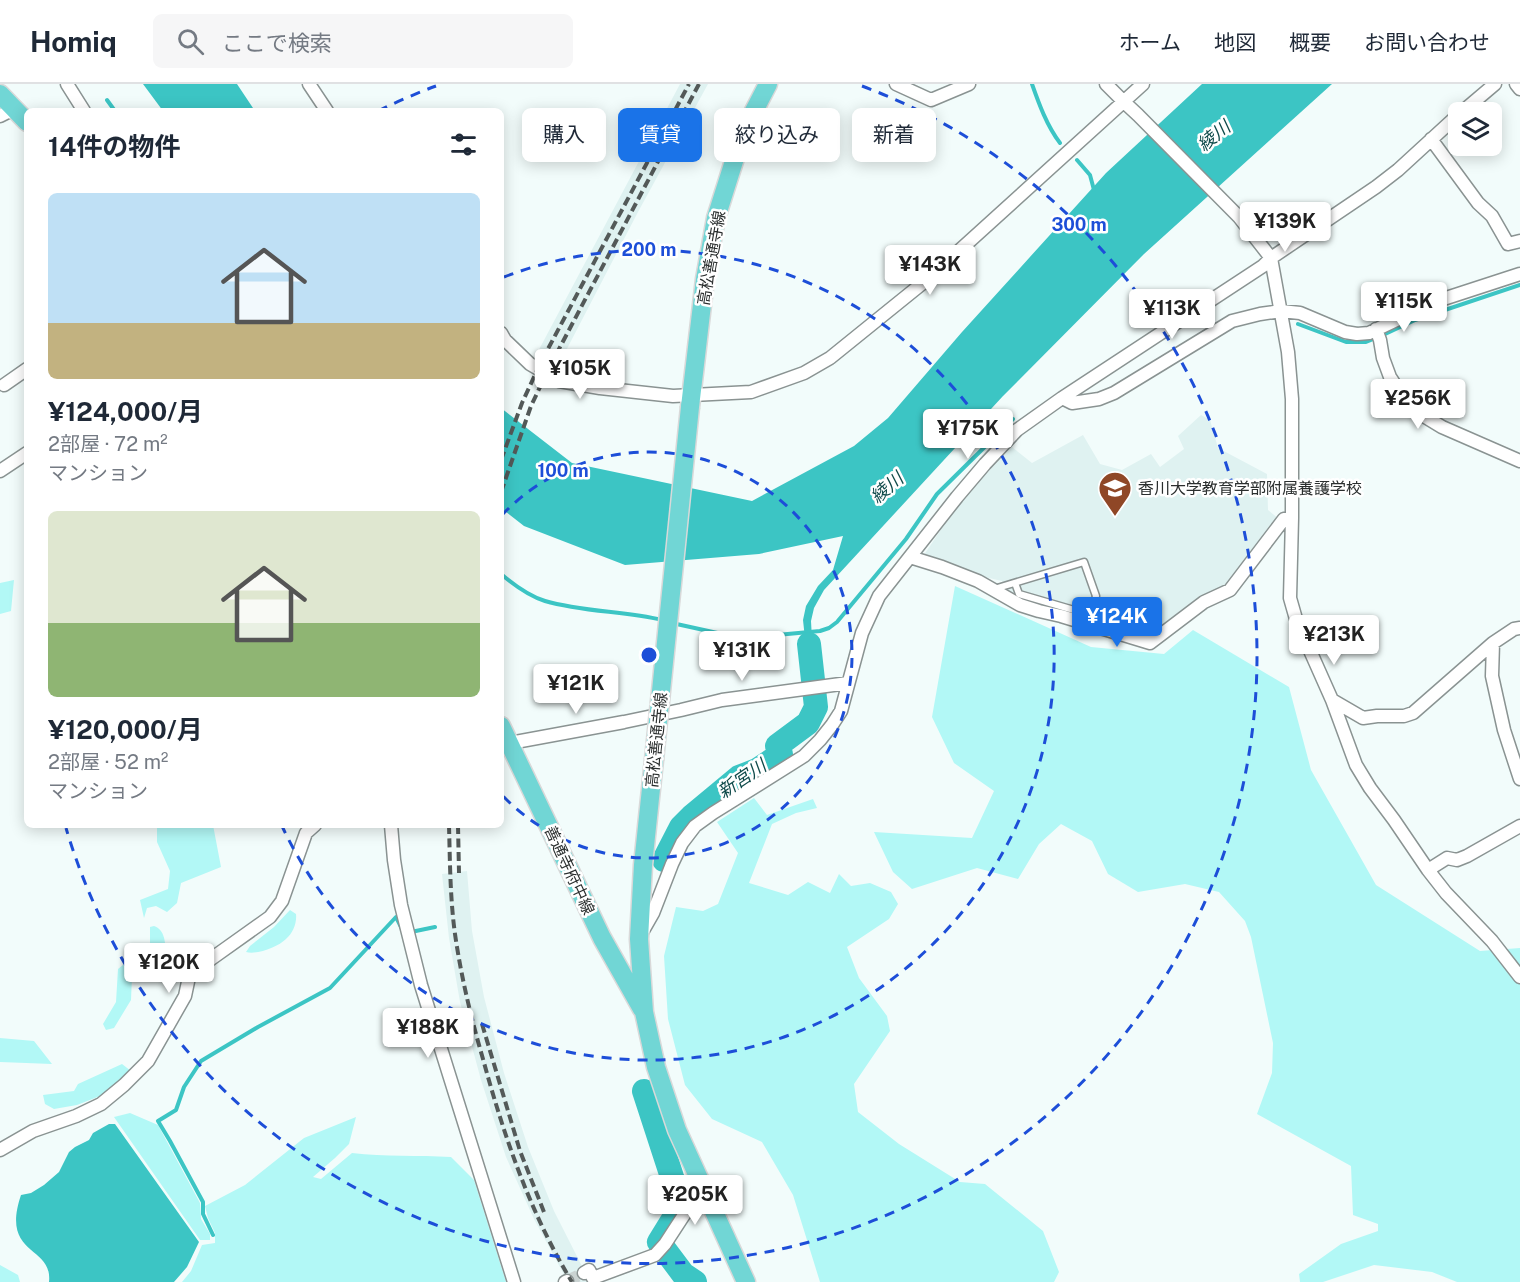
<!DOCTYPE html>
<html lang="ja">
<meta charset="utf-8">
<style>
:root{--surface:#fff;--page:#f6f6f7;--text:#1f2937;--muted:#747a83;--line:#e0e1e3;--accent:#1a73e8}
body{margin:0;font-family:"Public Sans","Noto Sans JP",sans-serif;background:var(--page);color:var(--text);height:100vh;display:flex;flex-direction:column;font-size:22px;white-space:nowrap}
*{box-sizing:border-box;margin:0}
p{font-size:20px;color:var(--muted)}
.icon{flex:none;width:33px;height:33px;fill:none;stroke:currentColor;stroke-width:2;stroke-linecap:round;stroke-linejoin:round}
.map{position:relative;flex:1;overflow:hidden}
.sheet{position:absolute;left:24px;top:24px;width:480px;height:720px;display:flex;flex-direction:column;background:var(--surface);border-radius:9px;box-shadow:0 3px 15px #0003}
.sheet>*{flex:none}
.guide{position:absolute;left:522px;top:24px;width:570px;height:54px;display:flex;gap:12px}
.fabs{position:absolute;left:1448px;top:18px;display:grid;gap:12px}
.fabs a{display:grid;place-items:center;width:54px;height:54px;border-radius:9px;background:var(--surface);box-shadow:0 3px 15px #0003;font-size:30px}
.price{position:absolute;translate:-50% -51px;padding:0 14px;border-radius:6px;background:#fff;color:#222;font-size:20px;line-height:39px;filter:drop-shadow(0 2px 3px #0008)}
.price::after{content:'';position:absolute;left:50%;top:36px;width:18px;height:14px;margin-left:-9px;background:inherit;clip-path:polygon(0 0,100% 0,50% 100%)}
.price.selected{background:var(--accent);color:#fff}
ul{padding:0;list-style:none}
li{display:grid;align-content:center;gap:12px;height:318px;padding:0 24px}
li span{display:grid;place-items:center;height:186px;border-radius:9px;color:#555}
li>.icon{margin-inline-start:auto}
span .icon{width:108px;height:108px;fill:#fffc;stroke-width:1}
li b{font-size:26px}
h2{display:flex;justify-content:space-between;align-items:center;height:72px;padding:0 24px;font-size:26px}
.chip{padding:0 21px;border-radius:9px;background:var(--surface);box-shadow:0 3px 15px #0003;font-size:21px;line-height:54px}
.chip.selected{background:var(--accent);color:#fff}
header{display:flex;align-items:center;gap:36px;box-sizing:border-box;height:84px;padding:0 30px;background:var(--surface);border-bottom:2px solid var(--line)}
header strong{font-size:28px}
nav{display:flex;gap:33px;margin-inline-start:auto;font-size:21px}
.search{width:420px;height:54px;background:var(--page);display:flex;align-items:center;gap:15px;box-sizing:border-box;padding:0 21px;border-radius:9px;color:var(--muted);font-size:22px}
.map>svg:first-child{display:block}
</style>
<header>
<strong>Homiq</strong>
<div class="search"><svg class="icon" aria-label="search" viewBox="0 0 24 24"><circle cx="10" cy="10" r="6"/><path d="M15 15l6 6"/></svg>ここで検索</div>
<nav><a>ホーム</a><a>地図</a><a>概要</a><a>お問い合わせ</a></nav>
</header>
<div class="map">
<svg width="1520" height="1198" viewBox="0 0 1520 1198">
<rect width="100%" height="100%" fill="#f2fcfb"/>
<path fill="#dff2f1" d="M 680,0 L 708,0 L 638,128 L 557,284 L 541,278 L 534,275 Z
M 1201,331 L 1210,336 L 1218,364 L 1267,390 L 1268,426 L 1279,435 L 1225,503 L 1200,514 L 1147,553 L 1011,510 L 1002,497 L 976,491 L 924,471 L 960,417 L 1012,363 L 1032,379 L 1083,351 L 1100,380 L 1122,386 L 1151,370 L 1160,383 L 1184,365 L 1178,352 Z
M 467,787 L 472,847 L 484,913 L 504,989 L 528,1063 L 554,1127 L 590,1198 L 568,1198 L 534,1135 L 506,1073 L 481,996 L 460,918 L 449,854 L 442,790 Z"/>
<path fill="#b2f8f6" d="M 14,496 L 11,527 L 0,530 L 0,499 Z
M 955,502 L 1091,563 L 1164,570 L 1193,546 L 1289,603 L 1311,686 L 1376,801 L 1480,867 L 1520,864 L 1520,1198 L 1457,1198 L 1432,1188 L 1374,1181 L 1323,1198 L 1300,1198 L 1299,1190 L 1341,1160 L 1378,1147 L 1378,1140 L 1353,1131 L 1351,1082 L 1257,1030 L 1272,989 L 1273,959 L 1251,853 L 1245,837 L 1219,808 L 1185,800 L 1138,808 L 1108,790 L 1092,757 L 1061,740 L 1039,760 L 1018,795 L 977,784 L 912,805 L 893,788 L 874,748 L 972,754 L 994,707 L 954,679 L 932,633 Z
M 754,714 L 767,731 L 813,715 L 817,724 L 796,729 L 772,740 L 749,799 L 788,811 L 808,798 L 830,809 L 839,790 L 851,802 L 870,799 L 891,808 L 898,820 L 889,835 L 847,863 L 859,894 L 887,932 L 890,947 L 854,1000 L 858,1028 L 899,1060 L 960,1098 L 985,1100 L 1043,1147 L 1059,1188 L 1054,1198 L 820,1198 L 793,1111 L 762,1058 L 712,1035 L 685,1001 L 668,935 L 664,872 L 676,823 L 703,827 L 718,820 L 738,769 L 717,738 Z
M 157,741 L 213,741 L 221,783 L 181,799 L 177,819 L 167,828 L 156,822 L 147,824 L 144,834 L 140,816 L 168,805 L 170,787 L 157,758 Z
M 290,826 L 296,830 C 297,839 293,849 286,855 C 278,863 257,871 246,868 L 250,862 L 274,843 Z
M 154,842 C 165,846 165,858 166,868 L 132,892 L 131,916 L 114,944 L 106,946 L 103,940 L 116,918 L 118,885 L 150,859 L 150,843 Z
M 0,954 L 34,957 L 52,980 L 0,978 Z
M 122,980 L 131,987 L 100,1012 L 77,1021 L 54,1025 L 45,1020 L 43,1011 L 74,1007 L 78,1000 Z
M 130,1029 L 158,1041 L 200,1119 L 201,1135 L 210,1150 L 210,1156 L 200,1156 L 114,1033 Z
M 356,1033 L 349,1060 L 335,1074 L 313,1093 L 321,1095 L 352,1069 C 385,1073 418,1071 451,1073 L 474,1096 L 506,1198 L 182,1198 L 191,1187 L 202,1161 L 215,1159 L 215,1149 L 208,1134 L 205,1122 L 245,1101 L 304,1054 Z
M 0,1181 L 18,1191 L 20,1198 L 0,1198 Z"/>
<path fill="#3cc5c4" d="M 143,0 L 237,0 L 255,27 L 163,27 Z
M 1202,0 L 1332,0 L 1144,170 L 1003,312 L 824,506 L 814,524 L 811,537 L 814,592 L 809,592 L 803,536 L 806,522 L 818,502 L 833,486 L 843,452 L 759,470 L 625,481 L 524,442 L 501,424 L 501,324 L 572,379 L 752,417 L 854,362 L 888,334 L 962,248 L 1106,89 Z
M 109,1040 L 115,1040 L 199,1158 L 187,1183 L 174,1198 L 49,1198 C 53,1161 0,1173 21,1111 L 31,1109 L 44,1101 L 59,1088 L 69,1068 L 75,1063 L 89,1056 L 93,1049 Z"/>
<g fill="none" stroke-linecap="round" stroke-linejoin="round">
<path stroke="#3cc5c4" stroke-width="4" d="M 1032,0 C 1039,20 1047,42 1060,59
M 107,16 L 115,27
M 1077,76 L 1090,91 L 1094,106
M 1298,240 L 1346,258 L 1366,258 L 1383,251 L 1415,236 L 1520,201
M 501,490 C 514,501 529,512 545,517 C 583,528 624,527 662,536
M 672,539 L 731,552 L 766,552 L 820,547 L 829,544 L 837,538 L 906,455 L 937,410 L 1013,335
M 411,848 L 435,843
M 213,1151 L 203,1130 L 203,1118 L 170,1057 L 158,1037 L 176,1026 L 184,1003 L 201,977 L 258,943 L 330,904 L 396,833 L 402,845"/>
<path stroke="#3cc5c4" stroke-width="24" d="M 664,776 L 681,743 L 692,732 L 739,693 L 757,686 L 781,670 L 777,662 L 808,639 L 816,623 L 809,560
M 644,1007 L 672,1093 L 679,1111 L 675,1132 L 659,1158 L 683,1190 L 695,1198"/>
<path stroke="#cad3d2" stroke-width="12" stroke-dasharray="12 6" stroke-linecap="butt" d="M 567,1197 L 584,1189"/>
<defs>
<path id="lane" d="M 994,505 L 1084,478 L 1096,512 L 1091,531 L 1019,510 L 1015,499"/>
<path id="street" d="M 67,0 L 84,27
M 309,0 L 327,27
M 896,0 L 931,16 L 969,0
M 1106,0 L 1124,18 L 1138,31 L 1239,133 L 1271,174 L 1288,268 L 1292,315 L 1292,434 L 1290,514 L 1296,535 L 1332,616 L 1356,681 L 1370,704 L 1394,736 L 1428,786 L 1446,809 L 1492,857 L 1520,893
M 1516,0 L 1520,5
M 1462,28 L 1495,0
M 0,32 L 14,25
M 1431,55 L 1478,119 L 1492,132 L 1508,160 L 1520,157
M 1376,245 L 1380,256 L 1383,274 L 1390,293 L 1399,307 L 1419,329 L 1442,343 L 1520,377
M 501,249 L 505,256 L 530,280 L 559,297 L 600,304 L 673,312 L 751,308 L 804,289 L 830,274 L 929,194 L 1143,0
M 4,301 L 27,285
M 1062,314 L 1072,319 L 1099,315 L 1114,309 L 1232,237 L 1260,230 L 1281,227 L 1300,229 L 1345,248 L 1357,250 L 1369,249 L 1434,218 L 1520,190
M 0,387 L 27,369
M 910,473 L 942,483 L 978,497 L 1020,521 L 1039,527 L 1061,532 L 1150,559 L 1204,518 L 1230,506 L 1284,435 L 1292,434
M 1520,544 L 1514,545 L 1493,559 L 1492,592 L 1504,646 L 1520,695
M 1332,616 L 1363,634 L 1377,632 L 1404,632 L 1413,629 L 1493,559
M 510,659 L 624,638 L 681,626 L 722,616 L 848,599
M 391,741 L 394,776 L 401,821 L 421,901 L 514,1198
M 1428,786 L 1447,774 L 1457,776 L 1467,772 L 1520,742
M 641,850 L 653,829 L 672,780 L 682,759 L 695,742 L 713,729 L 804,672 L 820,656 L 832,641 L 841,627 L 862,549 L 879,512 L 957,413 L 985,380 L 1017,346 L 1062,314 L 1263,182 L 1271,174 L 1376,103 L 1398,86 L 1458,31
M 0,1066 L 33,1047 L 76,1032 L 101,1020 L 124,1001 L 148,977 L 185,912 L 189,893 L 211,875 L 270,833 L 282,817 L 306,749 L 315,741
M 584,1189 L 589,1186 L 593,1194 L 655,1171 L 665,1160 L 695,1114 L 704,1106
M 565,1198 L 567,1197"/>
<path id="primary" d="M 0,10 L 27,38
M 690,323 L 705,195 L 716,134 L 735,74 L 753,29 L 768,0
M 501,642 L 602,854 L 642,925
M 654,676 L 643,781 L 639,855 L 644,928 L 656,983 L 677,1046 L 746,1198"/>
</defs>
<use href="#lane" stroke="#8a9392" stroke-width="9"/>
<use href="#street" stroke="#8a9392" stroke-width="15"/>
<use href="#primary" stroke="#d9d9d9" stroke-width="21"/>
<use href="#lane" stroke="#fff" stroke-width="6"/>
<use href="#street" stroke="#fff" stroke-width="12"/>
<use href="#primary" stroke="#71d6d5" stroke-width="18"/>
<path stroke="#535958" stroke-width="4" stroke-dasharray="9 4.5" stroke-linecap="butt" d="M 501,376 L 522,319 L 541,278 L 689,0
M 501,408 L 531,322 L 550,282 L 699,0
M 449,741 C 450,777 450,814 455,850 C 461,892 471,934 483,975 C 504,1052 530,1129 572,1198
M 458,741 L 459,789
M 482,940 L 520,1067 L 544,1128"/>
<defs>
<path id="primary-bridge" d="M 654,676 L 690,323"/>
</defs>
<use href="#primary-bridge" stroke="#d9d9d9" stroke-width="21" stroke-linecap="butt"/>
<use href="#primary-bridge" stroke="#71d6d5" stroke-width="18"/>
</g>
<g fill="none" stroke="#1d4ed8" stroke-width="3" stroke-dasharray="10 8">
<path d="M502 431A203 203 0 1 1 502 711"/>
<path d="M504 193A405 405 0 1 1 282 742"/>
<path d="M378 27A608 608 0 0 1 436 2M862 2A608 608 0 1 1 66 744"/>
</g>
<defs>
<symbol id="school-pin" viewBox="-11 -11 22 30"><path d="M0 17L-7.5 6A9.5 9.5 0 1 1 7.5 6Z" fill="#8f4726" stroke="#fff"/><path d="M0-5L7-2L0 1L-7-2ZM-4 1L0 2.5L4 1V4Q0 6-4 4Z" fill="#fff"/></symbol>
</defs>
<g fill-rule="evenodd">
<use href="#school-pin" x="1096" y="385" width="38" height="52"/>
</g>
<g text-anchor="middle" stroke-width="5" stroke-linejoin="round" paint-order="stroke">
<g font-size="16" fill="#2a2e2e" stroke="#fff">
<text transform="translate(711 174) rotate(-80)" y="6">高松善通寺線</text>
<text transform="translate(656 656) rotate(-84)" y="6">高松善通寺線</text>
<text transform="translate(570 786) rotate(65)" y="6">善通寺府中線</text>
</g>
<g font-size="16" fill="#2a2e2e" stroke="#fff" text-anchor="start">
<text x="1138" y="410">香川大学教育学部附属養護学校</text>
</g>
<g font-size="18" font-style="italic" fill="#0f4a4a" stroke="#fff">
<text transform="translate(1214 52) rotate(-39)" y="6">綾川</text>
<text transform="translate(887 404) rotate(-41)" y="6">綾川</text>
<text transform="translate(742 695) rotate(-34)" y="6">新宮川</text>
</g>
</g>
<circle cx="649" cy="571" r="9" fill="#1d4ed8" stroke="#fff" stroke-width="3"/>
<g font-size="18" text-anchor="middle" font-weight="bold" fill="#1d4ed8" stroke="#fff" stroke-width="5" stroke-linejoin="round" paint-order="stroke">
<text x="1079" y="147">300 m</text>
<text x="649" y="172">200 m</text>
<text x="563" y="393">100 m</text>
</g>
</svg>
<div class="fabs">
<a><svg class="icon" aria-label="layers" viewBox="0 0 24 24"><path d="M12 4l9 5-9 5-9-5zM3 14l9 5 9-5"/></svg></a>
</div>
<b class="price" style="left:1285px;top:169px">¥139K</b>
<b class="price" style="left:930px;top:212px">¥143K</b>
<b class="price" style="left:1404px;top:249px">¥115K</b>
<b class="price" style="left:1172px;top:256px">¥113K</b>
<b class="price" style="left:580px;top:316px">¥105K</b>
<b class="price" style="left:1418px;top:346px">¥256K</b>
<b class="price" style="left:968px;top:376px">¥175K</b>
<b class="price selected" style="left:1117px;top:564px">¥124K</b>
<b class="price" style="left:1334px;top:582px">¥213K</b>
<b class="price" style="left:742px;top:598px">¥131K</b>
<b class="price" style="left:576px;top:631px">¥121K</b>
<b class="price" style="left:169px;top:910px">¥120K</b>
<b class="price" style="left:428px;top:975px">¥188K</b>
<b class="price" style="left:695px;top:1142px">¥205K</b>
<div class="guide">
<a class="chip">購入</a>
<a class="chip selected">賃貸</a>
<a class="chip">絞り込み</a>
<a class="chip">新着</a>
</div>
<section class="sheet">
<h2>14件の物件<svg class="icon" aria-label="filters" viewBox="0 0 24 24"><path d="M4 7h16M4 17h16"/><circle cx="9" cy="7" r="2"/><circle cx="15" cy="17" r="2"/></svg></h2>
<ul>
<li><span style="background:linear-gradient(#bfe0f5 70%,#c2b280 0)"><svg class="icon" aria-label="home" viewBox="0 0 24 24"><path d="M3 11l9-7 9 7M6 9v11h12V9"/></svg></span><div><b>¥124,000/月</b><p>2部屋 · 72 m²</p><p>マンション</p></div></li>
<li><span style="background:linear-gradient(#dfe7d0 60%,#8fb573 0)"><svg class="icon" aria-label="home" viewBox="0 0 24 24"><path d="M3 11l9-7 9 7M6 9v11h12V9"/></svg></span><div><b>¥120,000/月</b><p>2部屋 · 52 m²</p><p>マンション</p></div></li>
</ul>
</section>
</div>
